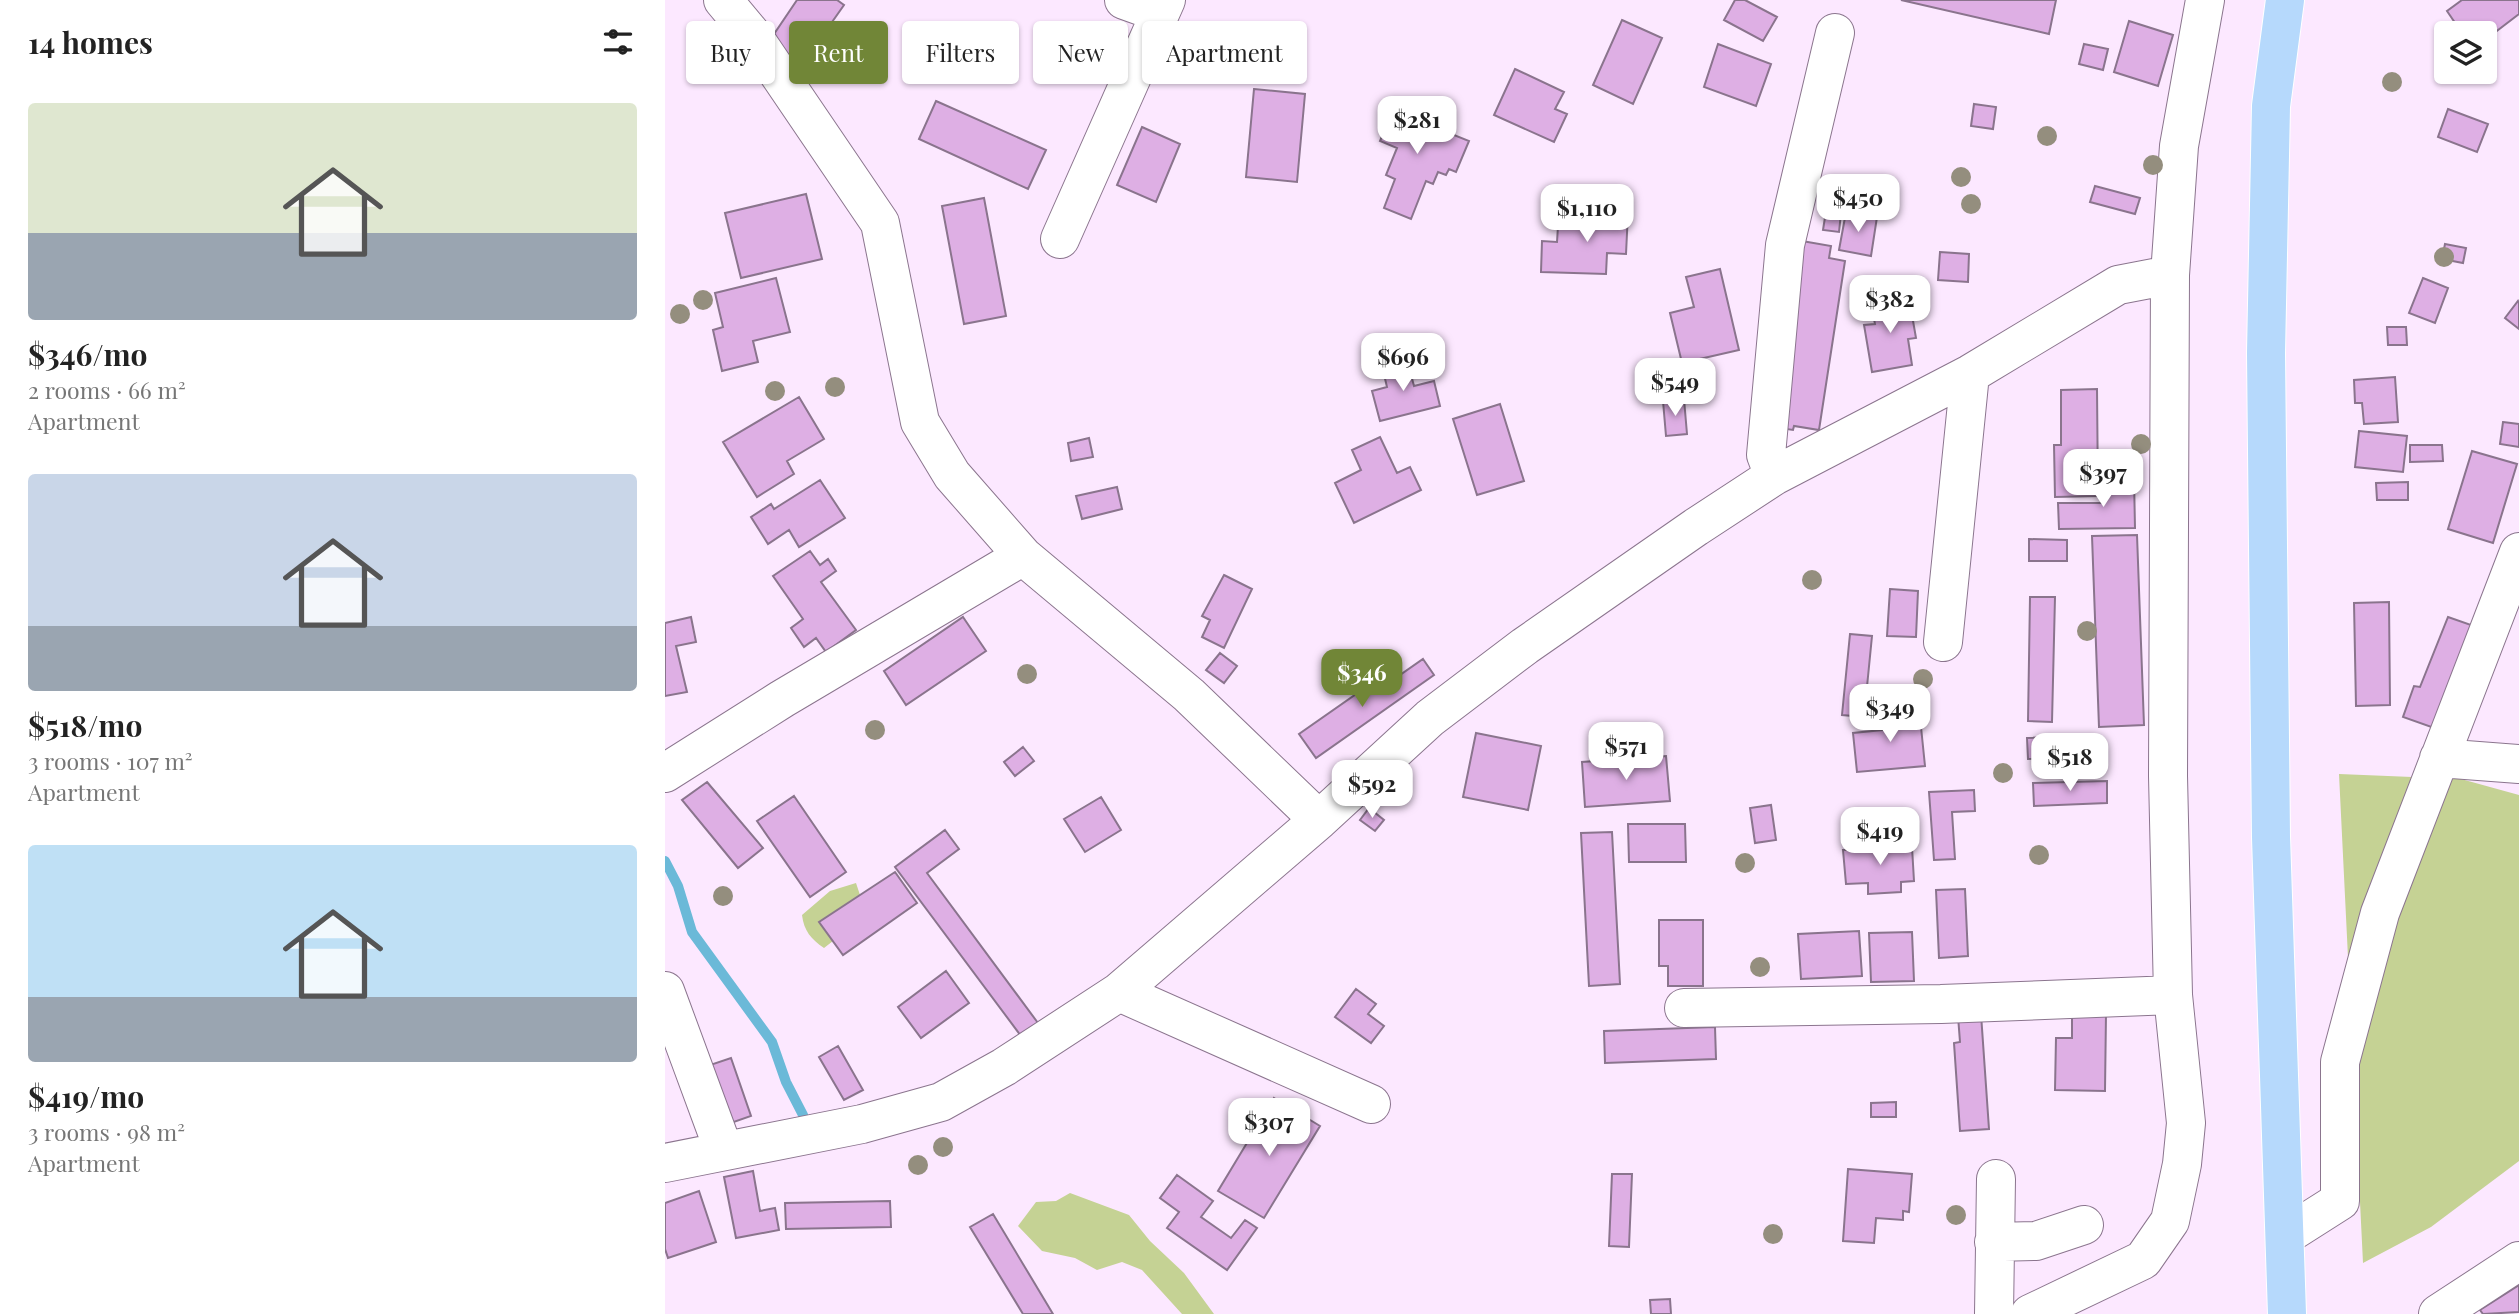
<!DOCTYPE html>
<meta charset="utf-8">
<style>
:root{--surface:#fff;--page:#f2f2f2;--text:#222;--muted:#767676;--accent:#718637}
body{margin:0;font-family:"Playfair Display",serif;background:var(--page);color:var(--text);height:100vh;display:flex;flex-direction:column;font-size:26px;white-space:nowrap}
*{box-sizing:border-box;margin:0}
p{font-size:23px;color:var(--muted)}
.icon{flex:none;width:38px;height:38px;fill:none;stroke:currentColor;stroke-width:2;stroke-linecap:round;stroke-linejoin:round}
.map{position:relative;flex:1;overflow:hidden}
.panel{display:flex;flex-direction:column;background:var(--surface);width:665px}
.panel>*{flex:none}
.banner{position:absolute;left:21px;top:21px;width:665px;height:63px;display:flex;gap:14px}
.buttons{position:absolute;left:1769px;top:21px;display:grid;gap:14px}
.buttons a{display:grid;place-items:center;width:63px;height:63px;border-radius:7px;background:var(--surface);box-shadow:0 2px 5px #0004;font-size:35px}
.price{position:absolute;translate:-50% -60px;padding:0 16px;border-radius:14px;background:#fff;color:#222;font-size:23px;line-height:46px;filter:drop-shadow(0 2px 4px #0008)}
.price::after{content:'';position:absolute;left:50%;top:42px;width:21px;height:16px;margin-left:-10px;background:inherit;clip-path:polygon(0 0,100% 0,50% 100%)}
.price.current{background:var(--accent);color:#fff}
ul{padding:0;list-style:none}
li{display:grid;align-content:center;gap:14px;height:371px;padding:0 28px}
li span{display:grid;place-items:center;height:217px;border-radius:7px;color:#555}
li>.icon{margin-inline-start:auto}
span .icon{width:126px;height:126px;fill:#fffc;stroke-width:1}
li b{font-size:30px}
h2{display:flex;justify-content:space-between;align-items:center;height:84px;padding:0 28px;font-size:30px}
.chip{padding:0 24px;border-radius:7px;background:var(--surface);box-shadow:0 2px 5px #0004;font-size:24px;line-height:63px}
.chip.current{background:var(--accent);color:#fff}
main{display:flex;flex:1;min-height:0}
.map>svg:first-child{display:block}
</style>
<main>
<section class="panel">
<h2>14 homes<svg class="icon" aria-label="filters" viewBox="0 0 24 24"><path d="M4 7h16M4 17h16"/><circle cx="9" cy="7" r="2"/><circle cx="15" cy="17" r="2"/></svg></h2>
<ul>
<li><span style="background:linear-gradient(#dfe7d0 60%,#9aa5b1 0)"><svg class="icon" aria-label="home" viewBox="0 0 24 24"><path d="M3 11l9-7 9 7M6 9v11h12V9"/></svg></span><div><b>$346/mo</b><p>2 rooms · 66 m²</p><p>Apartment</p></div></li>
<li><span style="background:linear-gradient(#c9d6e8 70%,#9aa5b1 0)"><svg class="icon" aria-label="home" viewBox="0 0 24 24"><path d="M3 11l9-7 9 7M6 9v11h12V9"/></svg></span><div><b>$518/mo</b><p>3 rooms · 107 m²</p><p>Apartment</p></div></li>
<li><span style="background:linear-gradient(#bfe0f5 70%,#9aa5b1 0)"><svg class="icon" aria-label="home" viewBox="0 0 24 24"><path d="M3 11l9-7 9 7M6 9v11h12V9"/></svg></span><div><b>$419/mo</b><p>3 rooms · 98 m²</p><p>Apartment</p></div></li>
</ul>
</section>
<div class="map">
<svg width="1854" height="1314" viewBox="0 0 1854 1314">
<rect width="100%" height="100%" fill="#fce8ff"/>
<path fill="#c5d294" d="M 1674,774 L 1796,779 L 1854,795 L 1854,1161 L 1766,1227 L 1698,1263 Z
M 191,883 L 195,895 L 155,922 L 168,941 L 159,948 C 146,939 139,931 137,915 L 165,891 Z
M 405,1193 L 464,1215 L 485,1241 L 519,1273 L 549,1314 L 517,1314 L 477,1270 L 457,1262 L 432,1270 L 410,1258 L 377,1251 L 353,1226 L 371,1202 L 391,1201 Z"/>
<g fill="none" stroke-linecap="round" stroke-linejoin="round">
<path stroke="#6bb9d8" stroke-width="10" d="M 0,861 L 13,886 L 27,932 L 107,1042 L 121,1082 L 138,1115"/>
</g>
<path fill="#deafe4" stroke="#8a748d" stroke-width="2" d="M 132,0 L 172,0 L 179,5 L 136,66 L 103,43 Z
M 1070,0 L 1080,0 L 1112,17 L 1098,41 L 1059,20 Z
M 1236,0 L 1391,0 L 1384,34 Z
M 1797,0 L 1854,0 L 1854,14 L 1820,40 L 1820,33 L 1797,33 L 1782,11 Z
M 957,20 L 997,38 L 968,104 L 928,85 Z
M 1464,21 L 1508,35 L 1493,86 L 1449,72 Z
M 1053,44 L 1106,64 L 1091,106 L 1039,87 Z
M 1419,44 L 1443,49 L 1438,70 L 1414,64 Z
M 850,69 L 899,92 L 890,109 L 902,114 L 889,142 L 829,115 Z
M 589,89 L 640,94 L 632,182 L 581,177 Z
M 732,100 L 768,115 L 764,125 L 804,141 L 791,172 L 784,169 L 781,175 L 773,172 L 768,184 L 761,181 L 746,219 L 719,208 L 730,179 L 721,175 L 732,148 L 715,141 Z
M 271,101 L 381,150 L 363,189 L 254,139 Z
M 1309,104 L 1331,107 L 1328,129 L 1306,126 Z
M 1783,109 L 1823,124 L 1812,152 L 1773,137 Z
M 477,127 L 515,144 L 491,202 L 452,185 Z
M 1430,186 L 1475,198 L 1470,214 L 1425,202 Z
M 141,194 L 157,259 L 76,278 L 60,213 Z
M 319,198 L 341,316 L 299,324 L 277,206 Z
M 916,210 L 963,212 L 961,254 L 942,253 L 941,274 L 876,272 L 877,241 L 892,242 L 893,226 L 915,227 Z
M 1161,211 L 1176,213 L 1174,232 L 1158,230 Z
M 1181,212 L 1212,217 L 1206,256 L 1174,250 Z
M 1137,241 L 1166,246 L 1164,258 L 1180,261 L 1154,430 L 1129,426 L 1128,430 L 1108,427 Z
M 1780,244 L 1801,248 L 1798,263 L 1777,259 Z
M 1275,252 L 1304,254 L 1303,282 L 1273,280 Z
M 1055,269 L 1074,350 L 1017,363 L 1005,313 L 1029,307 L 1021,277 Z
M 111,278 L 125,332 L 88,341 L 93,362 L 57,371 L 48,330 L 58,327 L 50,293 Z
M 1758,278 L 1783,288 L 1770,323 L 1744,313 Z
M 1244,298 L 1251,338 L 1243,339 L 1247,365 L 1207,372 L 1199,325 L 1210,324 L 1206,304 Z
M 1853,301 L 1854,303 L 1854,329 L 1840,318 Z
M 1722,327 L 1741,327 L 1742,345 L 1723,345 Z
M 742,360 L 749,386 L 769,381 L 775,406 L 715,421 L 707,391 L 722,387 L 717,366 Z
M 1730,377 L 1733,422 L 1699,424 L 1697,403 L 1690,403 L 1689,380 Z
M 1432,389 L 1433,496 L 1390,497 L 1389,445 L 1396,445 L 1396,390 Z
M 134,397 L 159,439 L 122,461 L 129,474 L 92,497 L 58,442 Z
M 1019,399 L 1022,434 L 1001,436 L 998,401 Z
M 835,404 L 859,481 L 812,495 L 788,419 Z
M 1838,422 L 1854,424 L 1854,447 L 1835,444 Z
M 1694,431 L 1742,436 L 1738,472 L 1690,467 Z
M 715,437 L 732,473 L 745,467 L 756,490 L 689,523 L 670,483 L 696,470 L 687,450 Z
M 424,438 L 428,457 L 406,461 L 403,443 Z
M 1745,445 L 1777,445 L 1778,461 L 1745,462 Z
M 1807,451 L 1852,464 L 1828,543 L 1783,529 Z
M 1469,478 L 1470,528 L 1394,529 L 1393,503 L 1437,503 L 1437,479 Z
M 155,480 L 180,518 L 134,547 L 124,530 L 103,544 L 86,517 L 106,504 L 109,509 Z
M 1743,482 L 1743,500 L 1712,500 L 1711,483 Z
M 452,487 L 457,509 L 417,519 L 411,496 Z
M 1472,535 L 1479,725 L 1434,727 L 1427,536 Z
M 1364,539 L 1402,540 L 1402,561 L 1364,561 Z
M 145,551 L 155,565 L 163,559 L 171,571 L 156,582 L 191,630 L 161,652 L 151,638 L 139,647 L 126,628 L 138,619 L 108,576 Z
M 559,575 L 587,589 L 559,648 L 537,637 L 545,620 L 537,616 Z
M 1225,589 L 1253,591 L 1251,637 L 1222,636 Z
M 1365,597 L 1390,597 L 1387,722 L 1363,721 Z
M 1724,602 L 1725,705 L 1691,706 L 1689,603 Z
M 26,617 L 31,642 L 11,646 L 22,692 L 0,696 L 0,623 Z
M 298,617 L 321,651 L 241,705 L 219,671 Z
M 1783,617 L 1809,626 L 1772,729 L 1738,717 L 1749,686 L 1755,687 Z
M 1185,634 L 1207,636 L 1199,717 L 1177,715 Z
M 555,653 L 572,666 L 559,683 L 541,670 Z
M 758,659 L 769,675 L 651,758 L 634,734 L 707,683 L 712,691 Z
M 1241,706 L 1243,728 L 1256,727 L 1260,766 L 1192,772 L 1188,733 L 1217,730 L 1215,708 Z
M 811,733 L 876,746 L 863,810 L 798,797 Z
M 1424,735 L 1426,756 L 1363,759 L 1362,738 Z
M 358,747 L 369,761 L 350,776 L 339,762 Z
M 1001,756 L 1005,801 L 920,807 L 917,762 Z
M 1442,781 L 1442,803 L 1369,806 L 1368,783 Z
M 42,782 L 98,848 L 73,868 L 17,800 Z
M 1309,790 L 1310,811 L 1287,812 L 1290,859 L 1269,860 L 1264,792 Z
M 129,796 L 181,872 L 145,897 L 92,821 Z
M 436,797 L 456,830 L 420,852 L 399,819 Z
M 1106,805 L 1111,840 L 1090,843 L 1085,808 Z
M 704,808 L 719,820 L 710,831 L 695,820 Z
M 963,824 L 1020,824 L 1021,862 L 964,862 Z
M 280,830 L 294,849 L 262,873 L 373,1023 L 356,1036 L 230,867 Z
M 947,832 L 955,984 L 924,986 L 916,833 Z
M 1229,840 L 1229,848 L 1247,847 L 1249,881 L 1236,882 L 1236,892 L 1203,894 L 1203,883 L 1181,884 L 1178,850 L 1203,849 L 1202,841 Z
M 230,872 L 252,903 L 178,955 L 154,922 Z
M 1300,889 L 1303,956 L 1274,958 L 1271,890 Z
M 994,920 L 1038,920 L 1038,986 L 1003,986 L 1003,966 L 994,966 Z
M 1194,931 L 1197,976 L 1136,979 L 1133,934 Z
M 1247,932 L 1249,981 L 1206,982 L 1204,933 Z
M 281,971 L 304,1003 L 256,1038 L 233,1007 Z
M 691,989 L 711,1004 L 703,1014 L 719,1026 L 706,1043 L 670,1017 Z
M 1407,1013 L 1441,1014 L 1440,1091 L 1390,1090 L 1391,1038 L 1407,1038 Z
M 1316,1014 L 1324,1129 L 1295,1131 L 1289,1043 L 1295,1042 L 1293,1016 Z
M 1050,1027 L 1051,1059 L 940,1063 L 939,1031 Z
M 173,1046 L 198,1090 L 179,1100 L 154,1057 Z
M 66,1058 L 86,1116 L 63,1124 L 42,1066 Z
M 609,1098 L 655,1126 L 599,1218 L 553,1191 Z
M 1231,1102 L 1231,1117 L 1206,1117 L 1206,1103 Z
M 1183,1169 L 1247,1174 L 1244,1212 L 1238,1211 L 1238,1220 L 1211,1218 L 1209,1243 L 1178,1241 Z
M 88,1171 L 95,1211 L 110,1208 L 114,1230 L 71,1238 L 59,1177 Z
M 947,1174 L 967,1174 L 964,1247 L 944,1246 Z
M 512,1175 L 548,1201 L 536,1217 L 566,1238 L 580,1220 L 592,1228 L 562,1270 L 502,1228 L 514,1212 L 495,1198 Z
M 34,1191 L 51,1242 L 3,1258 L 0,1249 L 0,1203 Z
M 225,1201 L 226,1227 L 121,1229 L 120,1203 Z
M 328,1214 L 388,1314 L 358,1314 L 305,1227 Z
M 1854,1285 L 1854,1312 L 1818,1314 L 1815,1310 Z
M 1005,1299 L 1006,1314 L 986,1314 L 985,1300 Z"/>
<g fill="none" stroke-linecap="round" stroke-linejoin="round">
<defs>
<path id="minor" d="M 58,0 L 88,36 L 215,223 L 255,422 L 287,475 L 358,556 L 524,695 L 654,820
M 459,0 L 495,13
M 395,239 L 501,0
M 1109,476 L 1101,455 L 1120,245 L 1170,33
M 1278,642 L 1305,374
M 1774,758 L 1854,764
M 0,773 L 117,699 L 358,556
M 0,991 L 59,1151
M 454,992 L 706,1104
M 1019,1008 L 1276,1004 L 1508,995
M 0,1163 L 197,1124 L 276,1102 L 339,1067 L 454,992 L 654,820 L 765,718 L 860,646 L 1031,527 L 1109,476 L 1305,374 L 1453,285 L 1505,275 L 1514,146 L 1540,0
M 1620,1236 L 1675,1201 L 1675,1062 L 1715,913 L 1854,552
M 1329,1242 L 1371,1241 L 1419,1225
M 1329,1314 L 1331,1179
M 1365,1314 L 1478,1260 L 1505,1221 L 1517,1164 L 1521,1123 L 1508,995 L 1503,776 L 1505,275
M 1773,1314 L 1854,1261"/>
<path id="major" d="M 1620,0 L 1606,106 L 1601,353 L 1606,837 L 1622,1314"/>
</defs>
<use href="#minor" stroke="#8b758e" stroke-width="40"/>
<use href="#major" stroke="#fff" stroke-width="40"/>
<use href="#minor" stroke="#fff" stroke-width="38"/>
<use href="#major" stroke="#b6d9fc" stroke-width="38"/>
</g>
<g fill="#948e7e">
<circle cx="1727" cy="82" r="10"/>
<circle cx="1382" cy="136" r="10"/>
<circle cx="1488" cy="165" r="10"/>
<circle cx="1296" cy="177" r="10"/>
<circle cx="1306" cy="204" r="10"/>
<circle cx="1779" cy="257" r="10"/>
<circle cx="38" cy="300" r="10"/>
<circle cx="15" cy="314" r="10"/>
<circle cx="170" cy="387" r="10"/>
<circle cx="110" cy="391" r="10"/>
<circle cx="1476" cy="444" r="10"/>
<circle cx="1147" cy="580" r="10"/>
<circle cx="1422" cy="631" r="10"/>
<circle cx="362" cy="674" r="10"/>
<circle cx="1258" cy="679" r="10"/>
<circle cx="210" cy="730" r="10"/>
<circle cx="1338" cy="773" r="10"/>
<circle cx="1374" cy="855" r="10"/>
<circle cx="1080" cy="863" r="10"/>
<circle cx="58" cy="896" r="10"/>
<circle cx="1095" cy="967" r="10"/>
<circle cx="278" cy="1147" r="10"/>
<circle cx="253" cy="1165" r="10"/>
<circle cx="1291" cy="1215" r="10"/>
<circle cx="1108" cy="1234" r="10"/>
</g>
</svg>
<div class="buttons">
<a><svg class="icon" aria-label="layers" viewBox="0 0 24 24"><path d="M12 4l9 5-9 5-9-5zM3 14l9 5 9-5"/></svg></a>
</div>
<b class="price" style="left:752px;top:156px">$281</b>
<b class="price" style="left:1193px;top:234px">$450</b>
<b class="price" style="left:922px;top:244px">$1,110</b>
<b class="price" style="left:1225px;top:335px">$382</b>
<b class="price" style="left:738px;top:393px">$696</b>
<b class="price" style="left:1010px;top:418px">$549</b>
<b class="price" style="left:1438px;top:509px">$397</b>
<b class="price current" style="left:697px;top:709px">$346</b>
<b class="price" style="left:1225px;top:744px">$349</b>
<b class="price" style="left:961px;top:782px">$571</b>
<b class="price" style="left:1405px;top:793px">$518</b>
<b class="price" style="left:707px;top:820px">$592</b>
<b class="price" style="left:1215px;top:867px">$419</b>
<b class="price" style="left:604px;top:1158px">$307</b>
<div class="banner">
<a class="chip">Buy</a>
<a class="chip current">Rent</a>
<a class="chip">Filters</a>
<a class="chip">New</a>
<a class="chip">Apartment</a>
</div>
</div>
</main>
